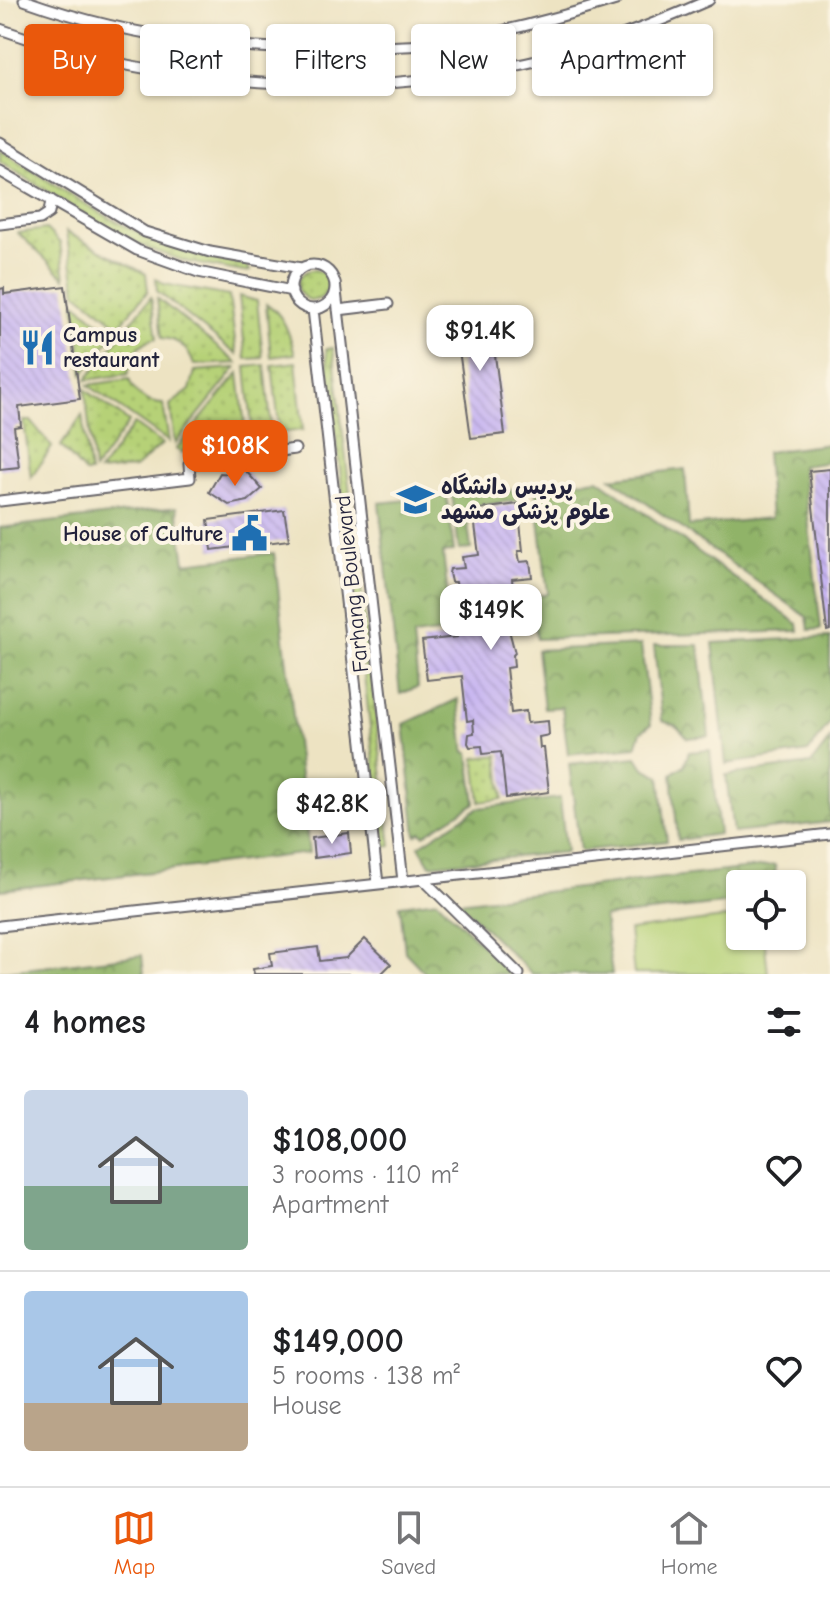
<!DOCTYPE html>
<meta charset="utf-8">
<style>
:root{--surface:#fff;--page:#f6f6f6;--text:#202124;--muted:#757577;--line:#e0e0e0;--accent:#ea580c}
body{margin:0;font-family:"Comic Neue","Playpen Sans Arabic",sans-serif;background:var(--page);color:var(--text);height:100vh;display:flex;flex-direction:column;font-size:30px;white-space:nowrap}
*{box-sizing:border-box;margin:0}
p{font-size:26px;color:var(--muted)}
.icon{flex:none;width:44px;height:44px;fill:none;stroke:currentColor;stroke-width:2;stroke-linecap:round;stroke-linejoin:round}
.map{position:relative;height:974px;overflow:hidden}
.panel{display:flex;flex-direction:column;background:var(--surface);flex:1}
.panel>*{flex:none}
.hud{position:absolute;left:24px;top:24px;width:782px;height:72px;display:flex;gap:16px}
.controls{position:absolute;left:726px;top:870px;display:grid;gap:16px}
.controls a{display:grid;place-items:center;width:80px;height:80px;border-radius:8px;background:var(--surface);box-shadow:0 2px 6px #0004;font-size:40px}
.price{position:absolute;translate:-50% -68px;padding:0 18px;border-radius:16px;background:#fff;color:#222;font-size:26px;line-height:52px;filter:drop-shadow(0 2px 4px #0008)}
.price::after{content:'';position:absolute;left:50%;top:48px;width:24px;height:18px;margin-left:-12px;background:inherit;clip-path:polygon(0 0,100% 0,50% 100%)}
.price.active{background:var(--accent);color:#fff}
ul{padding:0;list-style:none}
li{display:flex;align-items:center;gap:24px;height:200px;padding:0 24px}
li+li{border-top:2px solid var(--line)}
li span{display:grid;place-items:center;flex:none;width:224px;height:160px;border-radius:8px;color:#555}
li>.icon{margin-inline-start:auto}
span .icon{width:96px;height:96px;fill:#fffc;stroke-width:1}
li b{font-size:34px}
h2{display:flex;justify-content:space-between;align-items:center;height:96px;padding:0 24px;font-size:34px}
.pill{padding:0 28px;border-radius:8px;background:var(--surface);box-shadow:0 2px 6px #0004;font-size:28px;line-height:72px}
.pill.active{background:var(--accent);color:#fff}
.menu{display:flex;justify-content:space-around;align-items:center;height:112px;border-top:2px solid var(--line);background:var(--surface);font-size:22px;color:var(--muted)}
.menu a{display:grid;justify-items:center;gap:4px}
.menu .active{color:var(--accent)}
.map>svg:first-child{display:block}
</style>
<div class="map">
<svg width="830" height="974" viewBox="0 0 830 974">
<defs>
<pattern id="grass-dots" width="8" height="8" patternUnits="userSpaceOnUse" patternTransform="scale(2)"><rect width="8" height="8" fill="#b6d177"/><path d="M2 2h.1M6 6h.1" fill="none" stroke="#9cb368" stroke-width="1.8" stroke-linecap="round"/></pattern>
<pattern id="forest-crowns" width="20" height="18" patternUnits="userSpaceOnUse" patternTransform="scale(2)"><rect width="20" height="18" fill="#90b368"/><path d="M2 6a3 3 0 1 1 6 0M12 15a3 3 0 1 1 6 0" fill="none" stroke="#759157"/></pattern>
<pattern id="building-back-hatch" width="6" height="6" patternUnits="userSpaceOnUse" patternTransform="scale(2)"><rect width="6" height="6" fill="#c6b4f1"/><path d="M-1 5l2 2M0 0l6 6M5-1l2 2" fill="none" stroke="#aa9ad0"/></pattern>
</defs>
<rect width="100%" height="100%" fill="#fcf5e5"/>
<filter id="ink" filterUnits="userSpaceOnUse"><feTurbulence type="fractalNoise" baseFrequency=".0125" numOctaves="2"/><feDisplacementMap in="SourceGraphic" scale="16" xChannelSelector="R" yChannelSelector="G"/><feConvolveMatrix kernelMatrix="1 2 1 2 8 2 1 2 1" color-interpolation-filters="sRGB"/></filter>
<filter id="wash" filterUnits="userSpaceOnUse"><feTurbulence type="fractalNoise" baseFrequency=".006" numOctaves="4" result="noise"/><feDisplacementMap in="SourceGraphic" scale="32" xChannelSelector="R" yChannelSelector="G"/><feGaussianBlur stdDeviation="1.8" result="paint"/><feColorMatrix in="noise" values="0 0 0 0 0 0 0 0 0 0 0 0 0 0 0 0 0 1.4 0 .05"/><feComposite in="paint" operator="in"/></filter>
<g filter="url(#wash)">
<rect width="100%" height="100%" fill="#ede3c2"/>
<path fill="url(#grass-dots)" stroke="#6c7a59" stroke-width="2" d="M 0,150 C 81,201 149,252 247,265 L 250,271 L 244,272 L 188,262 L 149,249 L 89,218 L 0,161 Z
M 46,229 L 60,243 L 65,278 L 18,233 Z
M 66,232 L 146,274 L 148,291 L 119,326 L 76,292 Z
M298 285a15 15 0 1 1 30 0a15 15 0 1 1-30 0Z
M 156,278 L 164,284 L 229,296 L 237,355 L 157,291 Z
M 239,296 L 257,301 L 263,358 L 246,359 Z
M 151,297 L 157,338 C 137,342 132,355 128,374 L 86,380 Z
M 157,298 L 237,363 L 194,365 C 189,350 179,339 162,338 Z
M 75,302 L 113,335 L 83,375 Z
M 266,304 C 284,313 290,336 295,354 L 271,357 Z
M 333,348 L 391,846 L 384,847 L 326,349 Z
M 296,362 L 303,430 L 280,433 L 272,365 Z
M 265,365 L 272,434 L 253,436 L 246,367 Z
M 236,368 L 175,444 L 170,405 L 190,390 L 195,371 Z
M 239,373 L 246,437 L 188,446 L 182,453 L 176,449 Z
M 129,379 C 134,394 147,404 163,404 L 169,442 L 88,385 Z
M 85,389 L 129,422 L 94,470 Z
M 82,415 L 90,473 L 85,473 L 61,446 Z
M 24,421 L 31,421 L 52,447 L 31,478 Z
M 134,424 L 162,444 L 135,468 L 99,472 Z
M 498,755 L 503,799 L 480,802 L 475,758 Z"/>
<path fill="url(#forest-crowns)" stroke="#596a52" stroke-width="2" d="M 830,444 L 830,462 L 802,466 L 821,629 L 809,630 L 807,617 L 611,478 L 685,469 L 689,526 L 771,518 L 766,452 Z
M 598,479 L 798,624 L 799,631 L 537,639 L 531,597 L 548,594 L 535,486 Z
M 520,489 L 522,500 L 466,507 L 471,549 L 459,550 L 452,495 Z
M 447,496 L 454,551 L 443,553 L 452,631 L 413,636 L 418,687 L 400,694 L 379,503 Z
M 177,507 L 185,563 L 274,553 L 309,853 L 0,890 L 0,528 Z
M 830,637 L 830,723 L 808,752 L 726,764 L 713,643 Z
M 641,645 L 651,724 L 641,732 L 636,747 L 568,754 L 562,707 L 544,708 L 537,650 Z
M 654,645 L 699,645 L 709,736 L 688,738 L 675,725 L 662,721 Z
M 458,699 L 465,752 L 469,753 L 475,803 L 424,835 L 421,832 L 416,835 L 404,724 Z
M 830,739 L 830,822 L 733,833 L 726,775 L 811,764 Z
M 710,750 L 719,834 L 678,840 L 672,774 L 684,765 L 689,752 Z
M 637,757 L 644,768 L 660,776 L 667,841 L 580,851 L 569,764 Z
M 560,798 L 566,852 L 430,865 L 419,846 L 478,808 Z
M 775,865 L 777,884 L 740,884 L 740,902 L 604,917 L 612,974 L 532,974 L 458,902 Z
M 437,900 L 511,974 L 426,974 L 405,952 L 400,905 Z
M 142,955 L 144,974 L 0,974 L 0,972 Z"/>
<path fill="#b6d177" stroke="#6c7a59" stroke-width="2" d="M 740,916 L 740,936 L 764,936 L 768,974 L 634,974 L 629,930 Z"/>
<g id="blocks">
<path fill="url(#building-back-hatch)" d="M 65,286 L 80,399 L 19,407 L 21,426 L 14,427 L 19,467 L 0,469 L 0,289 L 4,288 L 4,294 Z
M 489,308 L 505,434 L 471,438 L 454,313 Z
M 830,469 L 830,630 L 827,631 L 809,471 Z
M 245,470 L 262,489 L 248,501 L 229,505 L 209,492 L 220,473 L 232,474 Z
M 518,504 L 523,551 L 518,551 L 520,562 L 530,561 L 532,577 L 512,579 L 513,589 L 497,591 L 502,631 L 509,630 L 515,653 L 513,655 L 514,667 L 506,668 L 511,713 L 526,711 L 527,723 L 548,721 L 549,735 L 539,737 L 540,748 L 544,748 L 549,792 L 506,798 L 501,752 L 483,754 L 482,746 L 470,747 L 468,743 L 469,734 L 474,733 L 473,720 L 467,721 L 462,676 L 427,680 L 422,641 L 457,637 L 452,593 L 457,593 L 456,582 L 451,582 L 449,573 L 450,569 L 464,568 L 462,557 L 479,555 L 473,510 Z
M 284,510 L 289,540 L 212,550 L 208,520 Z
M 349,833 L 351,853 L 314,858 L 312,838 Z
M 365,939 L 391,964 L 381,974 L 254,974 L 253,969 L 272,966 L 270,953 L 318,947 L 320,961 L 346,958 Z"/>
</g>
</g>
<g filter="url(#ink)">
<use href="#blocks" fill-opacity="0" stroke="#69666a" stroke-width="2"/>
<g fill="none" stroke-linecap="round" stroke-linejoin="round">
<defs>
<path id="service" d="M 24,0 C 138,41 263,55 384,47 C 402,46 421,46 439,43 C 500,34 558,18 616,0
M 0,29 C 174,92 369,102 549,58 C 604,44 657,23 709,0
M 0,143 L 145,232 L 210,252 L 301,268
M 0,171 L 137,250 L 198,272 L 292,291
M 0,224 L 40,219 L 49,213 L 51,200
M291 287a22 22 0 1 1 44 0a22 22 0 1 1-44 0Z
M 335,282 L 403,881
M 313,309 L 378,884
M 338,310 L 388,304
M 0,501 L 190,478 L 189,464 L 295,449
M 423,879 L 519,974
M 0,926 L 830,834"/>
</defs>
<use href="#service" stroke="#69666a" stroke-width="13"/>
<use href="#service" stroke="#fff" stroke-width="9"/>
</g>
</g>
<defs>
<symbol id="restaurant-bare" viewBox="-9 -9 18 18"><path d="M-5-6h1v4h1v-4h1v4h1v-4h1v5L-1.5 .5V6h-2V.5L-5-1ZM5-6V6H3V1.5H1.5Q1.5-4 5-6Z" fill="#1f6fb2" stroke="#fcf5e5" stroke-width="2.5" paint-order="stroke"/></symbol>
<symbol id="university-bare" viewBox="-9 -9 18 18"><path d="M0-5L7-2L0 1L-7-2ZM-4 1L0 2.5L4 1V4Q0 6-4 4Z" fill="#1f6fb2" stroke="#fcf5e5" stroke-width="2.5" paint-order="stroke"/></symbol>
<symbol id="civic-bare" viewBox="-9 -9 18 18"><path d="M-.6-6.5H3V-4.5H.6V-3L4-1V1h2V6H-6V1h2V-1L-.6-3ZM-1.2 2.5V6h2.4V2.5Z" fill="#1f6fb2" stroke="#fcf5e5" stroke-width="2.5" paint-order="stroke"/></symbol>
</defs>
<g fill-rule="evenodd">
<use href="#restaurant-bare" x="12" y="322" width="51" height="51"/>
<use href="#university-bare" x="390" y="474" width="51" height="51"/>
<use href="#civic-bare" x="224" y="508" width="51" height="51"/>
</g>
<g text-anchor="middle" stroke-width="8" stroke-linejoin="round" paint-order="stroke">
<g font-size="22" font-weight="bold" fill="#22223b" stroke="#fcf5e5" text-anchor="start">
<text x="63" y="342">Campus<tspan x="63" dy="25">restaurant</tspan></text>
<text x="441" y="494">پردیس دانشگاه<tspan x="441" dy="25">علوم پزشکی مشهد</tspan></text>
<text x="223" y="541" text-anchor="end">House of Culture</text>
</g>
<g font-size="22" fill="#22223b" stroke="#fcf5e5">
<text transform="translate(351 584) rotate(-96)" y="8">Farhang Boulevard</text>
</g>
</g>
</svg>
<div class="controls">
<a><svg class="icon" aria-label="locate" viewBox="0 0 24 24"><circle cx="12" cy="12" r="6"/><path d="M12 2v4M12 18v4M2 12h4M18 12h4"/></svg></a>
</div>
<b class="price" style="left:480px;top:373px">$91.4K</b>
<b class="price active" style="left:235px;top:488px">$108K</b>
<b class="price" style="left:491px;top:652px">$149K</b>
<b class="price" style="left:332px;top:846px">$42.8K</b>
<div class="hud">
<a class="pill active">Buy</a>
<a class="pill">Rent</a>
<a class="pill">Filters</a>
<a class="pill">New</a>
<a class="pill">Apartment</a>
</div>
</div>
<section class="panel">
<h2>4 homes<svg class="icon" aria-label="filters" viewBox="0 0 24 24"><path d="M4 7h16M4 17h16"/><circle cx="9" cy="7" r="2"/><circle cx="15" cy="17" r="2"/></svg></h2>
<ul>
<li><span style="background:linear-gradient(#c9d6e8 60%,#7fa58c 0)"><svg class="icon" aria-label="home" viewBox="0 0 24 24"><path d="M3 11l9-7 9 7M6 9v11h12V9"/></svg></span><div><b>$108,000</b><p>3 rooms · 110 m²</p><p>Apartment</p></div><svg class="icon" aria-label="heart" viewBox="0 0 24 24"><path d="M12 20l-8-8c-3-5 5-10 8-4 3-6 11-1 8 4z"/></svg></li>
<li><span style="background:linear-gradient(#a9c7e8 70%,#b9a48a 0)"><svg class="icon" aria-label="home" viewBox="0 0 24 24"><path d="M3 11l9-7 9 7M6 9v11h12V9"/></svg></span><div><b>$149,000</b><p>5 rooms · 138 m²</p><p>House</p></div><svg class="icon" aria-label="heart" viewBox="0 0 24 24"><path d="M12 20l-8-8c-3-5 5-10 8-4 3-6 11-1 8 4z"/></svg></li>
</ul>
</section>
<nav class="menu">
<a class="active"><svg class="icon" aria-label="map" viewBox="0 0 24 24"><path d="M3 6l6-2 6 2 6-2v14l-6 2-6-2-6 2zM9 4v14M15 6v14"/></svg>Map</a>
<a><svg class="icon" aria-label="saved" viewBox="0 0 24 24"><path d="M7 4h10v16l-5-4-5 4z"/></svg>Saved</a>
<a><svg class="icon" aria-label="home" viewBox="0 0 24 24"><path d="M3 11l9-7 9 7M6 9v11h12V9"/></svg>Home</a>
</nav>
